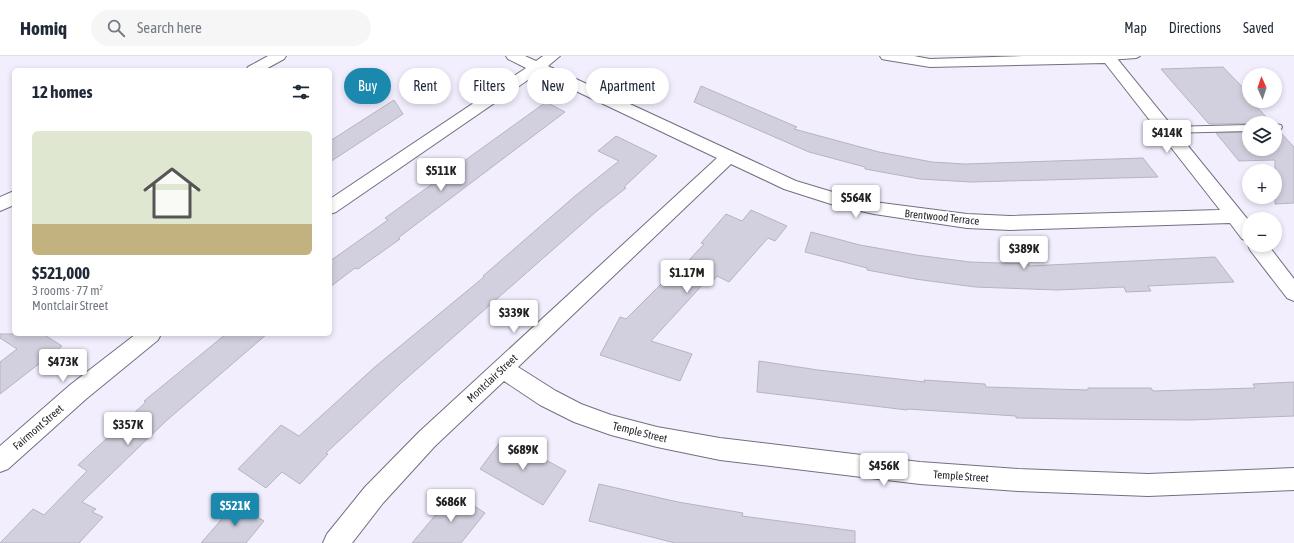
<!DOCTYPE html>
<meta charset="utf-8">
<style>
:root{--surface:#fff;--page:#f6f6f7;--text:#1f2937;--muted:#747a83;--line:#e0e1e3;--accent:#1b88ae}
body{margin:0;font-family:"Asap Condensed",sans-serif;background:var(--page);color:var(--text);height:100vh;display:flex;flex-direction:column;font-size:15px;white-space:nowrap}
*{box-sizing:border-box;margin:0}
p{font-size:13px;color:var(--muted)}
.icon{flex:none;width:22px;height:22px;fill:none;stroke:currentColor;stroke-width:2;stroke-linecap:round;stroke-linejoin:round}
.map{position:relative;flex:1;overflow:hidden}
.details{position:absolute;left:12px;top:12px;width:320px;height:268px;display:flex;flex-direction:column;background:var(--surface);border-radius:6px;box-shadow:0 2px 6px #0003}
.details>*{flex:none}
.banner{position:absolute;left:344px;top:12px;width:380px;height:36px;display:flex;gap:8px}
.needle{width:26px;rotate:357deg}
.controls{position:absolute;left:1242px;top:12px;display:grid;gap:8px}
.controls a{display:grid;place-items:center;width:40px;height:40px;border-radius:50%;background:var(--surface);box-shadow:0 2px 6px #0003;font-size:20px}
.price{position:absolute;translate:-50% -34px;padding:0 9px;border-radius:4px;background:#fff;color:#222;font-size:13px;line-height:26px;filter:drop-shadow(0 1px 2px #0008)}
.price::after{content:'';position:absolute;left:50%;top:24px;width:12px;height:9px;margin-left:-6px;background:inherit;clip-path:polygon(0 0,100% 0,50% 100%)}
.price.current{background:var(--accent);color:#fff}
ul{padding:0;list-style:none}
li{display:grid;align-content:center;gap:8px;height:212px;padding:0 20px}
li+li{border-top:1px solid var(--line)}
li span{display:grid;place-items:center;height:124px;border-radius:6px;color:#555}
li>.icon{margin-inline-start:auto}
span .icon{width:72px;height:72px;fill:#fffc;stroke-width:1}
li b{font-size:17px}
h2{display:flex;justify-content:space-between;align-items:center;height:48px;padding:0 20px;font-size:17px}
.chip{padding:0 14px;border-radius:18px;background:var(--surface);box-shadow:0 2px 6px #0003;font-size:14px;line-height:36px}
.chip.current{background:var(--accent);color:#fff}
header{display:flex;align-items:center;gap:24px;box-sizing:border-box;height:56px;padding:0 20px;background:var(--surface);border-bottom:1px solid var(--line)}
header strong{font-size:19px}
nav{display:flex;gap:22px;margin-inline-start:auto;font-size:14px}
.search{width:280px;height:36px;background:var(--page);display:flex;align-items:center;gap:10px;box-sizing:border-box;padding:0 14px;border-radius:22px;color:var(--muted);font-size:15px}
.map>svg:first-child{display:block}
</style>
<header>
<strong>Homiq</strong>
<div class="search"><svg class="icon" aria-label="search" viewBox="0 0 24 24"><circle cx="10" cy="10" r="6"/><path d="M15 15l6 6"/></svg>Search here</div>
<nav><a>Map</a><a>Directions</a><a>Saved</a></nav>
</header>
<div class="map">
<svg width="1294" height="487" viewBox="0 0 1294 487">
<rect width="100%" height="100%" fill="#f2eefe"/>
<path fill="#d2cfde" stroke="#b6b3c2" d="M 1223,11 L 1249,38 L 1249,45 L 1251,45 L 1272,67 L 1209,68 L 1161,13 Z
M 701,30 L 797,71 L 794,73 L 879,96 L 932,106 L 965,108 L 1143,102 L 1158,121 L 971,126 L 920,123 L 865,113 L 865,111 L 809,96 L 694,46 Z
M 394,44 L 403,58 L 330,106 L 330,85 Z
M 546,46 L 565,56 L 398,182 L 400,183 L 358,213 L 355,212 L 330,231 L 330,205 L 388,164 L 385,162 Z
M 1275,75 L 1279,75 L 1294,91 L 1294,147 L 1275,148 L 1275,104 L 1239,105 L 1216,77 L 1249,76 L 1249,93 L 1275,93 Z
M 616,80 L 657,100 L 624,131 L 626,132 L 598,154 L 400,328 L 326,397 L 328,398 L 300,428 L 282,416 L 266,432 L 238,413 L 281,369 L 299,380 L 376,310 L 484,221 L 483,220 L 575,140 L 619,105 L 598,95 Z
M 751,154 L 787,170 L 775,185 L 768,182 L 729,226 L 717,220 L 710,228 L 706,225 L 651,285 L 692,298 L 680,325 L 600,299 L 620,261 L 626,263 L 674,215 L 677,217 L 704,188 L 701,187 L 726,158 L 742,165 Z
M 811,176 L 860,189 L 916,199 L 970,206 L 1029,208 L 1029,210 L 1215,201 L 1234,226 L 1148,230 L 1151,235 L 1126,236 L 1124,231 L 1057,234 L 975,231 L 915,223 L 867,214 L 867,212 L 805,196 Z
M 0,278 L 43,278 L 62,290 L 0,338 L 0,306 L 17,293 L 0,282 Z
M 226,278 L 267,278 L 166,365 L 82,446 L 96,453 L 92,456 L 103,461 L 79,487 L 0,487 L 33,453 L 44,459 L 87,415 L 78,409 L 146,346 L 144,345 Z
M 759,305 L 818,314 L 925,326 L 924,324 L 985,328 L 986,331 L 1088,334 L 1088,332 L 1151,332 L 1153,335 L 1255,332 L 1253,328 L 1294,326 L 1294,360 L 1191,364 L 1079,363 L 1016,362 L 1016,360 L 907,353 L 907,354 L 757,336 Z
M 504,381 L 566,415 L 543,449 L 480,413 Z
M 599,428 L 678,446 L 743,457 L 742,460 L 855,475 L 855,487 L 675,487 L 589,465 Z
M 454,437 L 485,457 L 461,487 L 412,487 Z
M 235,448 L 264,465 L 246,487 L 201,487 Z"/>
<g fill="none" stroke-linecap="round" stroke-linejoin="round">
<defs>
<path id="service" d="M 1106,0 L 1140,0 L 1136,2 L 1109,4 L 1106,4 Z
M 1275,68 L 1281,69 L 1282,71 L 1281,73 L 1275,74 Z
M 1249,69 L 1249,75 L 1166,77 L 1162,74 L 1166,71 Z"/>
<path id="minor" d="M 268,0 L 286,0 L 284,3 L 264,14 L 246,14 L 248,11 Z
M 506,0 L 525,0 L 536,5 L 543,0 L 560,0 L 548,10 L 796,125 L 836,137 L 874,146 L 967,158 L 1010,160 L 1220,154 L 1105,7 L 930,11 L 887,4 L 882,3 L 880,0 L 914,0 L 930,3 L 1023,0 L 1115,0 L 1249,165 L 1249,185 L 1242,183 L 1230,167 L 1010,174 L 967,172 L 874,158 L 834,149 L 784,133 L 731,108 L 518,311 L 556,335 L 581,348 L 611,359 L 657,371 L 720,382 L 920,406 L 1018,413 L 1148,418 L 1294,412 L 1294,434 L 1148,440 L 1018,435 L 920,428 L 720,404 L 657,391 L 611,379 L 574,366 L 540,349 L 504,325 L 435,390 L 383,447 L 352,487 L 323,487 L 327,478 L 365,431 L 419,376 L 717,102 L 538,17 L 336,156 L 330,158 L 330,143 L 526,12 L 508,3 Z
M 14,135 L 14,149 L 0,155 L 0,141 Z
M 1249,187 L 1249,189 L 1268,189 L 1294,223 L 1294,245 L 1287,242 L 1250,194 L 1248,189 Z
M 136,278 L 161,278 L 158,284 L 86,343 L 8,413 L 0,416 L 0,390 L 70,329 Z"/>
</defs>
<use href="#service" stroke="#73707e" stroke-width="2"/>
<use href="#minor" stroke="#73707e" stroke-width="2"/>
<use href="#service" fill="#fff" fill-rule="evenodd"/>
<use href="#minor" fill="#fff" fill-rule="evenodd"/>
</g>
<g text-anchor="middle" stroke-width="4" stroke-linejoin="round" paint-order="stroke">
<g font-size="11" fill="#27252b" stroke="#fff">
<text transform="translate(942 161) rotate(6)" y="4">Brentwood Terrace</text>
<text transform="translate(492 322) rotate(-43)" y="4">Montclair Street</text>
<text transform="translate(38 371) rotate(-41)" y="4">Fairmont Street</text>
<text transform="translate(640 376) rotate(14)" y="4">Temple Street</text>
<text transform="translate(961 420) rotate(4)" y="4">Temple Street</text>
</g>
</g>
</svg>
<div class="controls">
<a><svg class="needle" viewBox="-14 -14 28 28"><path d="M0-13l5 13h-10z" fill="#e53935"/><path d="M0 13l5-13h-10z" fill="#747a83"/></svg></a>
<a><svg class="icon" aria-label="layers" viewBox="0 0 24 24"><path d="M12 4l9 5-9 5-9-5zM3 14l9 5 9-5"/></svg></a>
<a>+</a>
<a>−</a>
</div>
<b class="price" style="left:1167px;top:98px">$414K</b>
<b class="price" style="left:441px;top:136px">$511K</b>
<b class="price" style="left:856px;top:163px">$564K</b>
<b class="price" style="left:1024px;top:214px">$389K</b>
<b class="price" style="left:687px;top:238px">$1.17M</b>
<b class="price" style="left:514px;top:278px">$339K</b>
<b class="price" style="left:63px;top:327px">$473K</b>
<b class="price" style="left:128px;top:390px">$357K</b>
<b class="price" style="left:523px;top:415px">$689K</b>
<b class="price" style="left:884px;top:431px">$456K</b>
<b class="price" style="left:451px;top:467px">$686K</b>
<b class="price current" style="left:235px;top:471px">$521K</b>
<div class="banner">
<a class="chip current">Buy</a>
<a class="chip">Rent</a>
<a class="chip">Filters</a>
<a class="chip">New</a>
<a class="chip">Apartment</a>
</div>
<section class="details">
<h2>12 homes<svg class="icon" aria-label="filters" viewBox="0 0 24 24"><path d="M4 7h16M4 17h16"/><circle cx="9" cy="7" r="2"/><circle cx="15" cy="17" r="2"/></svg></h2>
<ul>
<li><span style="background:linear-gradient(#dfe7d0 75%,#c2b280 0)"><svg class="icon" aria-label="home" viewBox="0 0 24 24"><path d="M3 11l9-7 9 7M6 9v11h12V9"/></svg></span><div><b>$521,000</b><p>3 rooms · 77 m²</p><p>Montclair Street</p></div></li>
</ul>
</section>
</div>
